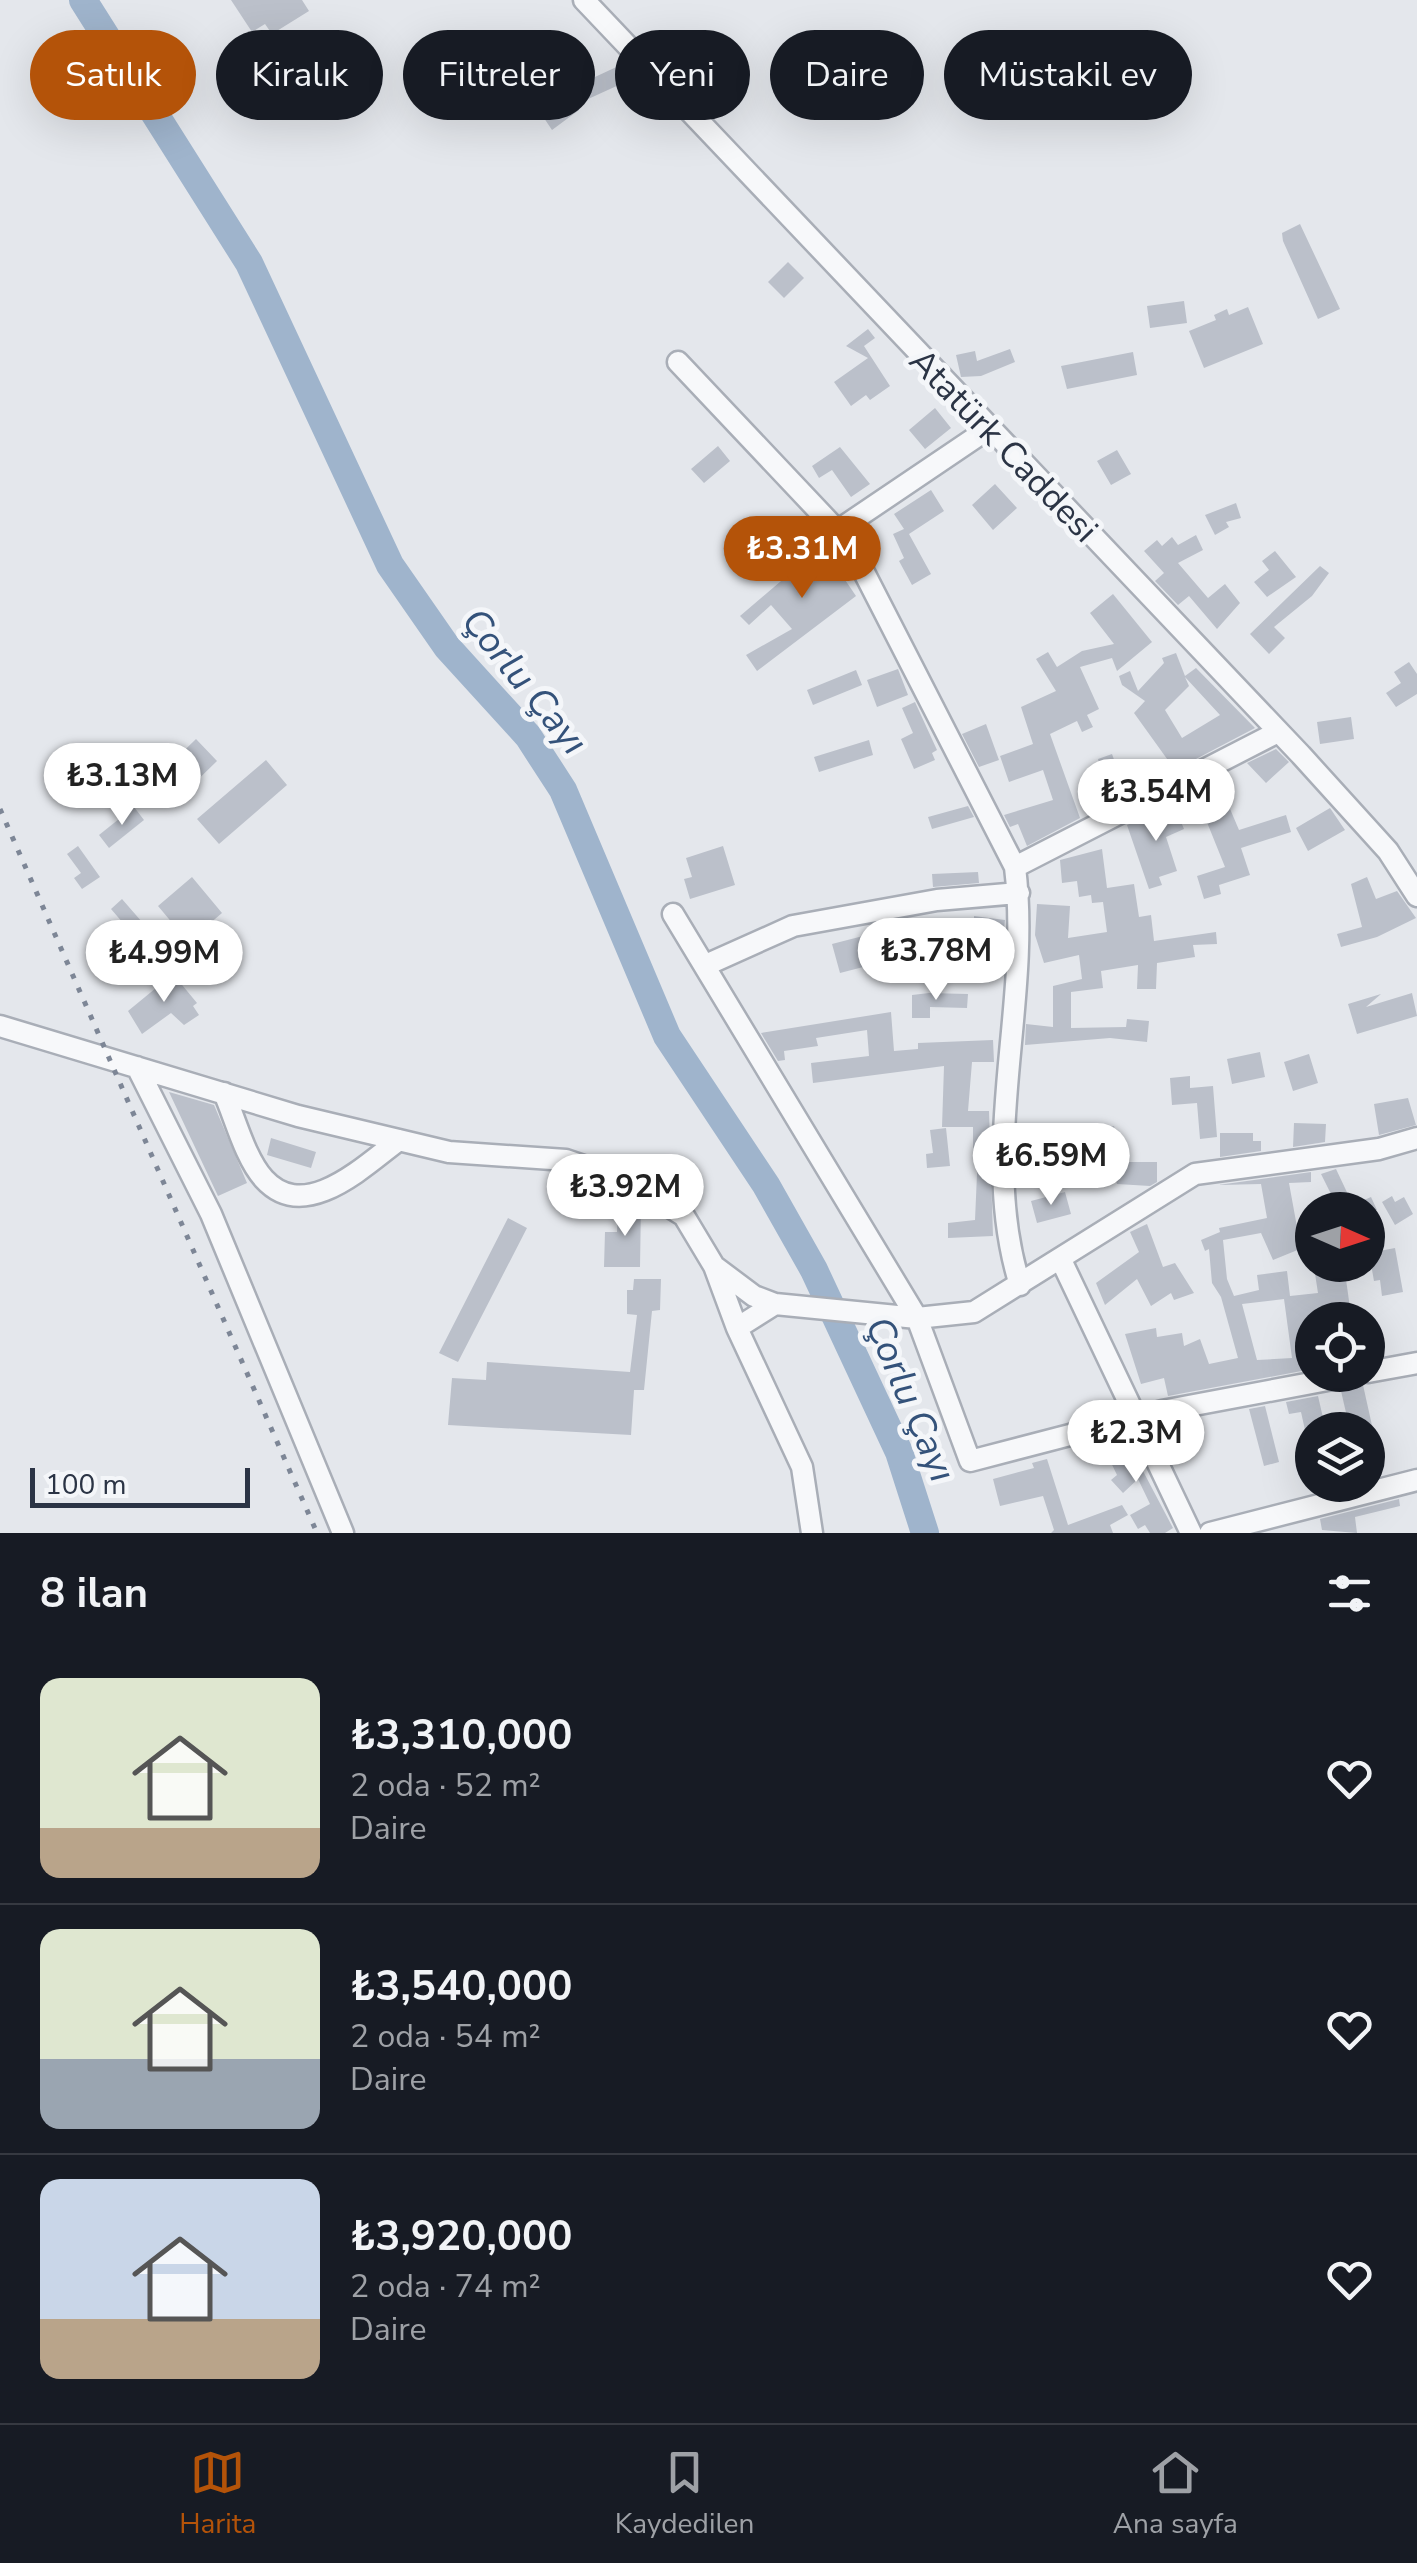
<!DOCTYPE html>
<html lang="tr">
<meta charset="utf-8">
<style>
:root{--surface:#171b24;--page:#20242c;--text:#f1f3f6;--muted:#9ea1a6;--line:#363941;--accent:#b45309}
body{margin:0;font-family:"Nunito Sans",sans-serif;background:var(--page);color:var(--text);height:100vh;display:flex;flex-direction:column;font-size:38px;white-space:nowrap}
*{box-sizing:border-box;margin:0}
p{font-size:32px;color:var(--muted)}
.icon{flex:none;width:55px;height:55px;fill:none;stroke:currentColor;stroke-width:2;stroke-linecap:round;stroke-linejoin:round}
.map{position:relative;height:1533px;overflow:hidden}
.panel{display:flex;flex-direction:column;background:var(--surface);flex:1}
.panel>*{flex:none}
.hud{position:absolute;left:30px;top:30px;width:1358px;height:90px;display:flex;gap:20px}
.needle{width:65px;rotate:93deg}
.tools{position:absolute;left:1295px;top:1192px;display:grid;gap:20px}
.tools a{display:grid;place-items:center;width:90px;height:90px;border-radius:50%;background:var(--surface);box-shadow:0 10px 40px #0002;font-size:50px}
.scale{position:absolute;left:30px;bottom:25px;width:220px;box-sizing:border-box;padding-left:10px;border:5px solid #2b3445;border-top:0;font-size:28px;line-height:35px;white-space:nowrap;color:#2b3445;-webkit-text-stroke:8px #f4f6f9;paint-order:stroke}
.price{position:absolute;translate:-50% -85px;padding:0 22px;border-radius:35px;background:#fff;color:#222;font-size:32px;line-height:65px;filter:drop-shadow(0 2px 5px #0008)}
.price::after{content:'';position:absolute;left:50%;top:60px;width:30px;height:22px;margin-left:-15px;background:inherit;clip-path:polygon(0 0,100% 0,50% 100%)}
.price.on{background:var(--accent);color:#fff}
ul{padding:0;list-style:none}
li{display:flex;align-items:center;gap:30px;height:250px;padding:0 40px}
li+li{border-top:2px solid var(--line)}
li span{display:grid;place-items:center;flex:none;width:280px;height:200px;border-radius:20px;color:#555}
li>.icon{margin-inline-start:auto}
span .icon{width:120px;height:120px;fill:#fffc;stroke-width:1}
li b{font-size:42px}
h2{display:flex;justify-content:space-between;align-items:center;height:120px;padding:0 40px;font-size:42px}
.chip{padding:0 35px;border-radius:45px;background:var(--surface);box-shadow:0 10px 40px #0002;font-size:35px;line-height:90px}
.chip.on{background:var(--accent);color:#fff}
.tabs{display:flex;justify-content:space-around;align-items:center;height:140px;border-top:2px solid var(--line);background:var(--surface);font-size:28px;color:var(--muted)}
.tabs a{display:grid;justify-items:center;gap:5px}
.tabs .on{color:var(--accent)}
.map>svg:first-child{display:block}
</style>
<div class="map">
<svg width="1417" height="1533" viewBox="0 0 1417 1533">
<rect width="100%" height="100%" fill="#e4e7ec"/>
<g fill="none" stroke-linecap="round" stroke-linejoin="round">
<path stroke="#9fb4cc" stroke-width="28" d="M 83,0 L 249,263 L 390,565 L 447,647 L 528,736 L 563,790 L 667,1036 L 766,1185 L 814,1270 L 899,1452 L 925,1533"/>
</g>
<path fill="#bbc0ca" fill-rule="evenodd" d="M 231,0 L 302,0 L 309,11 L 272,34 L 265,24 L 252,32 Z
M 625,63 L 647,91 L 632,100 L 621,84 L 575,105 L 579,110 L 552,130 L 544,118 L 570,98 L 572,101 L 567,90 Z
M 1300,224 L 1340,309 L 1318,319 L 1283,241 L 1282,233 Z
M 788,262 L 804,278 L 784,298 L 768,282 Z
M 1184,301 L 1187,323 L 1150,328 L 1147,306 Z
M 1248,307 L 1263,344 L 1204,368 L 1189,331 L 1216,320 L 1214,315 L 1227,309 L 1229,315 Z
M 868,329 L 875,338 L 864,346 L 890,386 L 870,400 L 866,395 L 851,406 L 834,382 L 868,358 L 846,346 Z
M 1010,349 L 1015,362 L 981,376 L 961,377 L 956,355 L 975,351 L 977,361 Z
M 1133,352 L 1137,375 L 1067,389 L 1061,366 Z
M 935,408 L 951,428 L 925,449 L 909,430 Z
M 718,446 L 730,461 L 704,483 L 691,469 Z
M 840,447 L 870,484 L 851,497 L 832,470 L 819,478 L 812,466 Z
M 1117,450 L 1131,474 L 1111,485 L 1097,461 Z
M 995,484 L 1017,508 L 993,530 L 972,505 Z
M 931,490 L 944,511 L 909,534 L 931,574 L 912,585 L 899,561 L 904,558 L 893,534 L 904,529 L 894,514 Z
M 1236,503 L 1241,518 L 1226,522 L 1229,527 L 1215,535 L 1205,515 Z
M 1196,535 L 1203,550 L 1178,563 L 1208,598 L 1225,584 L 1240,603 L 1217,629 L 1189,596 L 1178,605 L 1155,581 L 1164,573 L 1144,551 L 1157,540 L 1162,546 L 1172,537 L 1178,545 Z
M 828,541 L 845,565 L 837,568 L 856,596 L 757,671 L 746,655 L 792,629 L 771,605 L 749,625 L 740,616 Z
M 1275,551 L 1296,577 L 1267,597 L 1254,582 L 1269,570 L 1262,561 Z
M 1320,566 L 1329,573 L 1312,596 L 1274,627 L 1285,638 L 1269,654 L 1250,634 Z
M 1113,594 L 1152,642 L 1117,671 L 1112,658 L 1080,667 L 1099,709 L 1087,715 L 1093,727 L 1082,732 L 1077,721 L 1050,734 L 1080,818 L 1027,846 L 1018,824 L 1010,827 L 1004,815 L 1053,800 L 1043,770 L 1009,782 L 1000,756 L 1033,744 L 1021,707 L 1056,691 L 1036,659 L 1048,652 L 1057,667 L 1082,651 L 1114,644 L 1090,613 Z
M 1176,653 L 1185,676 L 1196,668 L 1255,728 L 1175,770 L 1134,713 L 1145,701 L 1122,685 L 1119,676 L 1130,671 L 1138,691 L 1164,663 L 1162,658 ZM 1185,677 L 1220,715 L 1182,738 L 1165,710 L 1189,686 Z
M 1409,662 L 1417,674 L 1417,694 L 1396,707 L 1386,693 L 1401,683 L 1394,672 Z
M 898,669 L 908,695 L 877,707 L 867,680 Z
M 856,670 L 862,685 L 813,705 L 807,690 Z
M 915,702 L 937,750 L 932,753 L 935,760 L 914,769 L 901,739 L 913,733 L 902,708 Z
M 1351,717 L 1354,739 L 1320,744 L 1317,722 Z
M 986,724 L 999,760 L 979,767 L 962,734 Z
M 196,739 L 217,761 L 177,800 L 156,778 Z
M 869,740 L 873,755 L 819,772 L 814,757 Z
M 1276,749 L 1289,762 L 1266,783 L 1247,763 Z
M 1112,754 L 1117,768 L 1143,760 L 1150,782 L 1109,799 L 1098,759 Z
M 266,760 L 287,785 L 219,844 L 197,819 Z
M 1219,783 L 1239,830 L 1286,815 L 1291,832 L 1241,848 L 1250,875 L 1219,885 L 1221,894 L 1204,899 L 1197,876 L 1225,867 L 1194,790 Z
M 1174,805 L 1184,829 L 1166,837 L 1177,871 L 1159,877 L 1162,885 L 1149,889 L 1127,825 Z
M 968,806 L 974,817 L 932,829 L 928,817 Z
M 134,807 L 144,820 L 109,848 L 99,835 Z
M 1330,808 L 1345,830 L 1308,851 L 1296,828 Z
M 78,846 L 100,877 L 82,889 L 74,878 L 81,873 L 67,854 Z
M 723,846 L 735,885 L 690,899 L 684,879 L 692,877 L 686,858 Z
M 1102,849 L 1107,888 L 1134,884 L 1139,917 L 1151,915 L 1154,941 L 1216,932 L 1217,944 L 1193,945 L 1195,957 L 1157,963 L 1156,989 L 1137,989 L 1138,965 L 1101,971 L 1103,988 L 1071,992 L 1071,1028 L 1126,1027 L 1127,1019 L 1149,1021 L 1147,1042 L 1110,1038 L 1025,1045 L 1026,1024 L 1053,1027 L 1053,986 L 1082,979 L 1079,955 L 1044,963 L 1035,935 L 1037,904 L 1070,906 L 1068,938 L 1107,932 L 1103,902 L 1092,903 L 1091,895 L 1079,897 L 1077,881 L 1062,883 L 1060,860 Z
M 978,872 L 979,883 L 933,887 L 932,874 Z
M 192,877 L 222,913 L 160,966 L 111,909 L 122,899 L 162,945 L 179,931 L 158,906 Z
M 1367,877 L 1376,899 L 1397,891 L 1416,918 L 1377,937 L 1341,947 L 1337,934 L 1362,927 L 1351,884 Z
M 974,916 L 1005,920 L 1000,972 L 973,978 Z
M 863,936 L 871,965 L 840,973 L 832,944 Z
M 173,974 L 197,1003 L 193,1006 L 199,1015 L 184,1025 L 171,1013 L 142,1034 L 128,1011 Z
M 929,993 L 968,994 L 967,1008 L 930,1007 L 930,1018 L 912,1018 L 912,995 Z
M 1412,993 L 1417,1016 L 1357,1034 L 1348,1004 L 1381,994 L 1366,1007 Z
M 891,1012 L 894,1051 L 918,1049 L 918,1043 L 993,1040 L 994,1062 L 972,1062 L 968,1111 L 989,1111 L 993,1236 L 948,1238 L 948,1223 L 975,1220 L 978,1151 L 973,1151 L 973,1127 L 942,1127 L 944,1066 L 813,1083 L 811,1063 L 869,1056 L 867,1030 L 816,1038 L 818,1046 L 784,1051 L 785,1060 L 778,1061 L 761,1033 Z
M 1260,1052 L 1265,1077 L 1232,1084 L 1227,1059 Z
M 1309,1054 L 1318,1083 L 1293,1091 L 1284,1062 Z
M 1190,1076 L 1190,1088 L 1213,1086 L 1217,1137 L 1200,1139 L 1197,1103 L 1172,1105 L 1170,1078 Z
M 169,1092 L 214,1105 L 247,1183 L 218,1196 Z
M 1408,1098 L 1416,1125 L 1379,1135 L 1374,1104 Z
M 1294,1123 L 1326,1124 L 1325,1142 L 1293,1147 Z
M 1114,1126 L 1123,1162 L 1157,1162 L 1157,1182 L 1150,1186 L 1117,1184 L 1099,1130 Z
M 946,1128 L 950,1166 L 927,1168 L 926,1154 L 933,1153 L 930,1130 Z
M 1220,1133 L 1253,1133 L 1253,1141 L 1261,1141 L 1261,1151 L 1220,1157 Z
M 271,1138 L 316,1152 L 311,1168 L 267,1155 Z
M 1336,1169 L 1353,1205 L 1371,1197 L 1377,1210 L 1339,1210 L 1321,1174 Z
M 1311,1172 L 1311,1182 L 1289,1183 L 1297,1227 L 1312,1221 L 1312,1238 L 1297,1243 L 1300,1249 L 1273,1260 L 1261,1233 L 1223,1240 L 1227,1279 L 1234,1296 L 1259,1290 L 1257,1275 L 1287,1271 L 1290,1296 L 1318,1293 L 1314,1267 L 1344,1265 L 1350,1308 L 1320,1312 L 1322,1320 L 1312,1320 L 1312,1369 L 1168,1396 L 1164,1378 L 1141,1384 L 1125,1334 L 1156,1328 L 1157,1337 L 1182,1333 L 1184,1346 L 1200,1339 L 1209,1364 L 1238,1358 L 1221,1297 L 1212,1283 L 1209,1249 L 1205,1251 L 1201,1240 L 1220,1232 L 1219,1228 L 1267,1218 L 1261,1184 L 1218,1185 ZM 1284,1299 L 1292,1358 L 1257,1360 L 1242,1304 Z
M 1065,1192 L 1071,1214 L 1037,1223 L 1031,1201 Z
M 1392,1196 L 1395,1202 L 1404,1197 L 1413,1214 L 1395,1225 L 1382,1202 Z
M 618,1205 L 641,1205 L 640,1267 L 604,1267 L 605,1232 L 617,1232 Z
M 508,1218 L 527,1228 L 458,1362 L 439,1353 Z
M 1147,1224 L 1163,1267 L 1175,1263 L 1194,1293 L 1174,1300 L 1171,1293 L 1151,1306 L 1137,1279 L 1105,1305 L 1096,1283 L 1139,1252 L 1130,1232 Z
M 1395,1248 L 1403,1292 L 1382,1296 L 1380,1280 L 1374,1281 L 1369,1253 Z
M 634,1279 L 661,1279 L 660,1310 L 652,1311 L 644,1390 L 634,1390 L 631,1435 L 448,1425 L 452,1378 L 486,1380 L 487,1362 L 630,1372 L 637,1315 L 627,1314 L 627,1290 L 633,1290 Z
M 1363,1385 L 1373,1430 L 1305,1430 L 1301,1412 L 1289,1414 L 1286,1402 L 1318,1396 L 1324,1422 L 1347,1417 L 1341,1391 Z
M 1265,1406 L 1279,1462 L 1264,1466 L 1249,1409 Z
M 1124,1435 L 1173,1528 L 1165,1533 L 1150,1533 L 1145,1525 L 1138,1529 L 1130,1515 L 1150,1504 L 1138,1479 L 1123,1493 L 1111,1480 L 1117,1475 L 1101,1442 Z
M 1047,1459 L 1068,1525 L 1122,1505 L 1128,1515 L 1110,1525 L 1113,1533 L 1051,1533 L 1054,1530 L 1043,1496 L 1000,1506 L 993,1479 L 1034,1468 L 1032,1463 Z
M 1399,1499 L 1400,1506 L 1355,1517 L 1357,1533 L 1322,1530 L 1320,1519 Z"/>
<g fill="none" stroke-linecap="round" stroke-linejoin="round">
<defs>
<path id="minor" d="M 584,0 L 1301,755 L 1388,851 L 1417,896
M 678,362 L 849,543 L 1015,867 C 1032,1006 977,1148 1020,1285
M 837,531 L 988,429
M 1015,867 L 1278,732
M 673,914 L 917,1318 L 970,1461 L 1162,1411 L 1354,1375
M 706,965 L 793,926 L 937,900 L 1019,893
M 0,1026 L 298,1116 L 449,1152 L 566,1160 L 628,1181 L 684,1216 L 714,1266 L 754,1296 L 775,1304 L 917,1318 L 974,1312 L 1195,1174 L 1379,1149 L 1417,1138
M 137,1067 L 211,1214 L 343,1533
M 224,1093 C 235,1118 245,1158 264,1179 C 305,1224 364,1166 399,1140
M 1061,1260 L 1191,1533
M 714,1266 L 737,1328 L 775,1304
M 737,1328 L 802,1467 L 812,1533
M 1368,1372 L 1417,1363
M 1210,1533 L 1417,1480"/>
</defs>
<use href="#minor" stroke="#a9aeb7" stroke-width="25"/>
<use href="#minor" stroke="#f7f8fa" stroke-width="20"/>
<path stroke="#7d8696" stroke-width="5" stroke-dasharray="5 10" stroke-linecap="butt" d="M 0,809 L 317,1533"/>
</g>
<g text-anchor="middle" stroke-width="10" stroke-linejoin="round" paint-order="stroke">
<g font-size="35" fill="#2b3445" stroke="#f4f6f9">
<text transform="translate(1004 445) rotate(46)" y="12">Atatürk Caddesi</text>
</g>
<g font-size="38" font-style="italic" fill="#34527a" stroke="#f4f6f9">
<text transform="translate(525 681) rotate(51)" y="13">Çorlu Çayı</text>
<text transform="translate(911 1399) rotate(67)" y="13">Çorlu Çayı</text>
</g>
</g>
</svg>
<div class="tools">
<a><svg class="needle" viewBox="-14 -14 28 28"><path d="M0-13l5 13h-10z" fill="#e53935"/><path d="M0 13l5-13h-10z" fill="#9ea1a6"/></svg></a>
<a><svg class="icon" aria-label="locate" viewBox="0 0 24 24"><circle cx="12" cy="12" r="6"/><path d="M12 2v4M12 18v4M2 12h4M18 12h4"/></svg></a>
<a><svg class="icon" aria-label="layers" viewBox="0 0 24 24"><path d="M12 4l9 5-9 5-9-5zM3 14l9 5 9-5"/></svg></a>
</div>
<div class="scale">100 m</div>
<b class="price on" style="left:802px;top:601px">₺3.31M</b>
<b class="price" style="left:122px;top:828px">₺3.13M</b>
<b class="price" style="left:1156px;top:844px">₺3.54M</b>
<b class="price" style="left:936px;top:1003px">₺3.78M</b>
<b class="price" style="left:164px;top:1005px">₺4.99M</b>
<b class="price" style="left:1051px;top:1208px">₺6.59M</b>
<b class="price" style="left:625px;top:1239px">₺3.92M</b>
<b class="price" style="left:1136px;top:1485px">₺2.3M</b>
<div class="hud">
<a class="chip on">Satılık</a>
<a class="chip">Kiralık</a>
<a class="chip">Filtreler</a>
<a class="chip">Yeni</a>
<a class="chip">Daire</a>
<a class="chip">Müstakil ev</a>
</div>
</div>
<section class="panel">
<h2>8 ilan<svg class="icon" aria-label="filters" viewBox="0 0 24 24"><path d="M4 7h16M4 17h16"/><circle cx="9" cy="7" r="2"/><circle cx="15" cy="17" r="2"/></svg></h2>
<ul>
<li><span style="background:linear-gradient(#dfe7d0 75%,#b9a48a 0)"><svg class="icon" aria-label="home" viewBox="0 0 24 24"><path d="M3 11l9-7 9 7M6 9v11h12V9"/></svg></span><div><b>₺3,310,000</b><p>2 oda · 52 m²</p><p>Daire</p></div><svg class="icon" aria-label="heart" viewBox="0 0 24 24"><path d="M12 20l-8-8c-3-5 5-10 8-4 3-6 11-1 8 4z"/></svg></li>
<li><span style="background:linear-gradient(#dfe7d0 65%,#9aa5b1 0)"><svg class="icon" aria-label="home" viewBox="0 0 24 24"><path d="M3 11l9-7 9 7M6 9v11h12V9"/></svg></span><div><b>₺3,540,000</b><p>2 oda · 54 m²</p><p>Daire</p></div><svg class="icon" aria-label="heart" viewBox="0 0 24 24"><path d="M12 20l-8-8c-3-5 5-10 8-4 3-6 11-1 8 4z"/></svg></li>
<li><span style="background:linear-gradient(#c9d6e8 70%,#b9a48a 0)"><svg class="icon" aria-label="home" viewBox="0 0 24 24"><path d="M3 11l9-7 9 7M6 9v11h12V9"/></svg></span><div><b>₺3,920,000</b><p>2 oda · 74 m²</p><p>Daire</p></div><svg class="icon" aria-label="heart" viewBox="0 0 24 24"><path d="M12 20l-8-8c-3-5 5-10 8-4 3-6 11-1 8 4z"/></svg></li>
</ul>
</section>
<nav class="tabs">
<a class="on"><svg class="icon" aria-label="map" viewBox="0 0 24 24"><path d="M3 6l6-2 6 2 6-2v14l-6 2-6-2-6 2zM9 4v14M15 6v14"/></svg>Harita</a>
<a><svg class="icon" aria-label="saved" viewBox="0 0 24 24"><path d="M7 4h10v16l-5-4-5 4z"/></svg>Kaydedilen</a>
<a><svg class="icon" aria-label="home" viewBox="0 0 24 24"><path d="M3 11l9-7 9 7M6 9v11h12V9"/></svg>Ana sayfa</a>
</nav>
